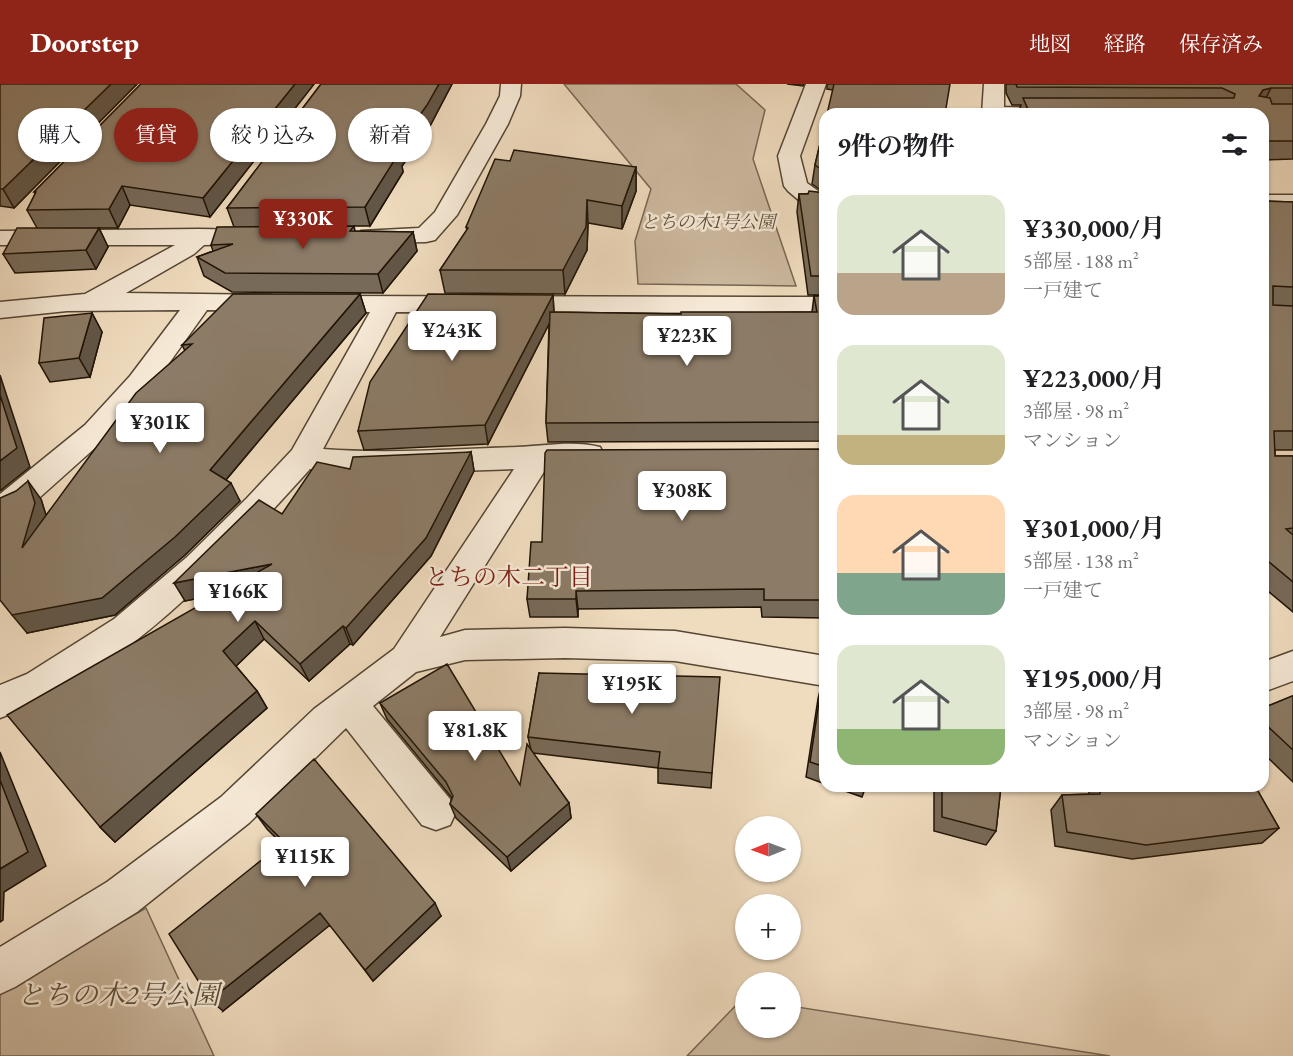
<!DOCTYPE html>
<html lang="ja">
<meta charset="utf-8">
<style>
:root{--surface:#fff;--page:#f6f6f6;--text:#202124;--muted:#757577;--accent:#8f2418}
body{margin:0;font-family:"EB Garamond","Noto Serif JP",serif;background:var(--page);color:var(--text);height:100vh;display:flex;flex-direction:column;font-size:22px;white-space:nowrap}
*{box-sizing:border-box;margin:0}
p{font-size:20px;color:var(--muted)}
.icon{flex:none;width:33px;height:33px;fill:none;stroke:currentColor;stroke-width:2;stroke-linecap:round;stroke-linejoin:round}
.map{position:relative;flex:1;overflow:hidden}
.panel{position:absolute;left:819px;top:24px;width:450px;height:684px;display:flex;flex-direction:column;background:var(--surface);border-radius:18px;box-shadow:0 2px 4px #0004}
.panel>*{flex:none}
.guide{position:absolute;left:18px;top:24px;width:570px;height:54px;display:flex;gap:12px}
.needle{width:39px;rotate:269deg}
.controls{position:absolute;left:735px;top:732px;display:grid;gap:12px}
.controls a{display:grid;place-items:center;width:66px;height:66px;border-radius:50%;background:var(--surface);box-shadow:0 2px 4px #0004;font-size:30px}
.price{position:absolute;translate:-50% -51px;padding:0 14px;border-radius:6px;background:#fff;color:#222;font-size:20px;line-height:39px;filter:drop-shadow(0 2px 3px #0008)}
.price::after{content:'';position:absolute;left:50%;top:36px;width:18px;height:14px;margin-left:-9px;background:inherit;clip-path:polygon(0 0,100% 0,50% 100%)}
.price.selected{background:var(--accent);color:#fff}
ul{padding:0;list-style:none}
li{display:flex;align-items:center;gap:18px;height:150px;padding:0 18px}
li span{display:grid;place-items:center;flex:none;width:168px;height:120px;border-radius:18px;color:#555}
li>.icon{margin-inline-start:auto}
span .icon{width:72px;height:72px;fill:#fffc;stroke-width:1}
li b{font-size:26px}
h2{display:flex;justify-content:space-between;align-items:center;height:72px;padding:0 18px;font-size:26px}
.chip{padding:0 21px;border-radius:27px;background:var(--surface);box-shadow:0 2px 4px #0004;font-size:21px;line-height:54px}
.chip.selected{background:var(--accent);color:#fff}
header{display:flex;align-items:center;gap:36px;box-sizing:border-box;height:84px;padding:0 30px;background:var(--accent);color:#fff}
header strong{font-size:28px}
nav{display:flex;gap:33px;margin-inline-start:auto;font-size:21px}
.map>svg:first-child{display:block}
</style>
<header>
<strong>Doorstep</strong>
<nav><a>地図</a><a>経路</a><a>保存済み</a></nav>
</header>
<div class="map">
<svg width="1293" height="972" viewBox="0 0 1293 972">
<rect width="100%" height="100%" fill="#efdbbe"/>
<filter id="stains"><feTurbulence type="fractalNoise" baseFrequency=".00333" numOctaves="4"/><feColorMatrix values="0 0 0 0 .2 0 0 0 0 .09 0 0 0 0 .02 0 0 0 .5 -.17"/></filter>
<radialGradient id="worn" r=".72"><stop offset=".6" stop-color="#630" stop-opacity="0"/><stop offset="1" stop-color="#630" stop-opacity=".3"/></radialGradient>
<path fill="#ccb99f" stroke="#766652" stroke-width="1.5" d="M 564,0 L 736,0 L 765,26 L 753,75 L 796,202 L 638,200 L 635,157 L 651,105 Z
M 146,824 L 214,972 L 0,972 L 0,908 Z
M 743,914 L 745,915 L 746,944 L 790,944 L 791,922 L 1110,972 L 687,972 Z"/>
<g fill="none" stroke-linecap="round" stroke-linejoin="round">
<defs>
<path id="minor" d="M 501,0 L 521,0 L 520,12 L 508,40 L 457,131 L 435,156 L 426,158 L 370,159 L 361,157 L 358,152 L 361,147 L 419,144 L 435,128 L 486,40 L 500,12 Z
M 806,0 L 826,0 L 800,72 L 807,99 L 825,112 L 825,126 L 808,124 L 788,107 L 784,102 L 778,72 Z
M 984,0 L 1004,0 L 1004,23 L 1063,24 L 1070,26 L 1074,30 L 982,30 Z
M 1263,111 L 1293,111 L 1293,125 L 1263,125 Z
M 199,145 L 258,146 L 267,148 L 270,153 L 267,158 L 258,160 L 204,161 L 194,170 L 126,209 L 271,211 L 280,213 L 284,219 L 280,225 L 271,227 L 207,226 L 150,306 L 105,355 L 29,423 L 0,436 L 0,410 L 85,341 L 130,292 L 180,226 L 67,227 L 0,234 L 0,218 L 85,210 L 175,161 L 0,161 L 0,147 Z
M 319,212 L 825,213 L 825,229 L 396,228 L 323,365 C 388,370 453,365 517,363 C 543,362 574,356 600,363 L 604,371 L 600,379 L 589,382 L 547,383 L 440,553 L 465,546 L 565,544 L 675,547 L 825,572 L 825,602 L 675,577 L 565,574 L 465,576 L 416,588 L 373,622 L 450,715 L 456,728 L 450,741 L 436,746 L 422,741 L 346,644 L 249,739 L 137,828 L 15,903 L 0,910 L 0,863 L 107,798 L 221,713 L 314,625 L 394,565 L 514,385 L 367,390 L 310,385 C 222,482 127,588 0,634 L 0,601 L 27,590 L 114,535 L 187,473 L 247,414 L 292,366 L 370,228 L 319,228 L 310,226 L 306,220 L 310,214 Z
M 1293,567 L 1293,597 L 1263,608 L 1263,578 Z"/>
</defs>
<use href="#minor" stroke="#544634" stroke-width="3"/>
<use href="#minor" fill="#f5e8d5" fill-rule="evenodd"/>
</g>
<path fill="#786a58" stroke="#211406" stroke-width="1.5" d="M 0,0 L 137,0 L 14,124 L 0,122 Z
M 141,0 L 314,0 L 210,133 L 130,121 L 118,144 L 99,144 L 108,163 L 96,185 L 15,189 L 3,170 L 37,144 L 27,126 L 35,110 L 34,108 Z
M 321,0 L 452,0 L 431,40 L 402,82 L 403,88 L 370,142 L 354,142 L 355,147 L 413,148 L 417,167 L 383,209 L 232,208 L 204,192 L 197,173 L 213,167 L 211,161 L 234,143 L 227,124 Z
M 787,0 L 804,0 L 803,2 Z
M 827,0 L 950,0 L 833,6 L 827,5 Z
M 1006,0 L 1293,0 L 1293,75 L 1263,76 L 1263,30 L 1018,30 L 1021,21 L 1012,21 L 1006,9 Z
M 825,39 L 825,211 L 808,211 L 797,128 L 799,110 L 825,109 L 812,100 L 815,81 Z
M 510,77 L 636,83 L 636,107 L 622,145 L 588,139 L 587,166 L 565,210 L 445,209 L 440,186 L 467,146 L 466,143 Z
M 1263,117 L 1293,118 L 1293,366 L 1275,366 L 1275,372 L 1293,372 L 1293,528 L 1263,503 Z
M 360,210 L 366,229 L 226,396 L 240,417 L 185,471 L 115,531 L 27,549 L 41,415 L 46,431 L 185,267 L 182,261 Z
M 553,211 L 554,228 L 681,230 L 812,228 L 814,212 L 825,212 L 825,357 L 548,358 L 546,339 L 549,240 L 488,360 L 364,366 L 358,347 Z
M 92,229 L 102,248 L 90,293 L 50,298 L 39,279 Z
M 825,365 L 825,534 L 762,533 L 761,523 L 578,525 L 578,533 L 530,533 L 527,515 L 542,458 Z
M 471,368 L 474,387 L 431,472 L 353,561 L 350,560 L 309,597 L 264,555 L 236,582 L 257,607 L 267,624 L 115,758 L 100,743 L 219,510 L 185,517 L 282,430 L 350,385 Z
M 539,589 L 712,689 L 711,704 L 658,699 L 658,684 L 533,669 L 569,719 L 571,734 L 511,787 L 456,734 L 450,720 L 452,714 L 387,635 L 380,619 L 520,701 L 531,666 L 528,653 Z
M 822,598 L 825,599 L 825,700 L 806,693 L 818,615 Z
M 1293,612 L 1293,698 L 1263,669 L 1263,624 Z
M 831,702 L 866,702 L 862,713 Z
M 934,702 L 1001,702 L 996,747 L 986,761 L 934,747 Z
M 1089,702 L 1255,702 L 1279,744 L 1262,759 L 1132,775 L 1055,762 L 1051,726 L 1062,711 L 1089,710 Z
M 256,730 L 441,832 L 373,897 L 330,841 L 223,927 L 282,760 L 267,745 Z"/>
<path fill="#625647" stroke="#211406" stroke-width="1.5" d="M 111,0 L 137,0 L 14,124 L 3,105 Z
M 295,0 L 314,0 L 210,133 L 203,114 Z
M 439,0 L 452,0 L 431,40 L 402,82 L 403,88 L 370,142 L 365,123 L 394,68 Z
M 1271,4 L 1262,22 L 1259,12 L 1263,6 Z
M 636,83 L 636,107 L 622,145 L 622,122 Z
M 122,102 L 130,121 L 118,144 L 109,125 Z
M 587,116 L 588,139 L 587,166 L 565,210 L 563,186 Z
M 99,144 L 108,163 L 96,185 L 86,166 Z
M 413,148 L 417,167 L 383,209 L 378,190 Z
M 360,210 L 366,229 L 219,404 L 210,386 Z
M 553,211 L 554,230 L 488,360 L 485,341 Z
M 92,229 L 102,248 L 90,293 L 79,274 Z
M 0,291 L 30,383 L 0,407 Z
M 471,368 L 474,387 L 431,472 L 353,561 L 346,544 Z
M 28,397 L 41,415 L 48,438 L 22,464 Z
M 231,399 L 240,417 L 185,471 L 115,531 L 27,549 L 12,531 Z
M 272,480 L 280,498 L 185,517 L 174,499 Z
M 576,507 L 578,525 L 578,533 L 576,515 Z
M 255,537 L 264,555 L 234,584 L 223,567 Z
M 343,542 L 350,560 L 309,597 L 300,580 Z
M 257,607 L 267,624 L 115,758 L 100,743 Z
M 0,668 L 46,782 L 4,808 L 3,836 L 0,838 Z
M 569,719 L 571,734 L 511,787 L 507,773 Z
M 435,819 L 441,832 L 373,897 L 365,886 Z
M 320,829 L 330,841 L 223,927 L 210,916 Z"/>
<path fill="#8c7b66" stroke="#211406" stroke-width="1.5" d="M 0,0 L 111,0 L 3,105 L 0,105 Z
M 141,0 L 295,0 L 203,114 L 122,102 L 109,125 L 27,126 L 36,108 L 34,108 Z
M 321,0 L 439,0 L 427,21 L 394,68 L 399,69 L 365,123 L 227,124 Z
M 834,0 L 950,0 L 945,30 L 827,30 Z
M 1016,0 L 1293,0 L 1293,4 L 1271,4 L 1263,6 L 1259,12 L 1270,14 L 1272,20 L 1293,20 L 1293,57 L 1263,57 L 1263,30 L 1030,30 L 1023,14 L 1234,14 L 1235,10 L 1222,4 L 1017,3 Z
M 825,39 L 825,88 L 815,81 Z
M 514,66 L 636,83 L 622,122 L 587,116 L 586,143 L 563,186 L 440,186 L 468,144 L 466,143 L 495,75 L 510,77 Z
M 809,107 L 825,109 L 825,192 L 811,192 L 799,110 L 808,110 Z
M 1263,117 L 1293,118 L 1293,203 L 1273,202 L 1273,221 L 1293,222 L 1293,347 L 1274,347 L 1275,372 L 1293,372 L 1293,444 L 1286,445 L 1293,451 L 1293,498 L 1263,473 Z
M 354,142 L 350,147 L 413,148 L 378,190 L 225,189 L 197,173 L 233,160 L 211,161 L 217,143 Z
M 17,144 L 99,144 L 86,166 L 3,170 Z
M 233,210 L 360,210 L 210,386 L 231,399 L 175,453 L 102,514 L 12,531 L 0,516 L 0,414 L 16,407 L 28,397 L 35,419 L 22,464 L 136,309 L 192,260 L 182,261 Z
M 428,210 L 553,211 L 485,341 L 358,347 L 370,298 Z
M 814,212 L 825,212 L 825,338 L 546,339 L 550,228 L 681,230 L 681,228 L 817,228 Z
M 92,229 L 79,274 L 39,279 L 44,234 Z
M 0,311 L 17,364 L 0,377 Z
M 825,365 L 825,516 L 764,516 L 764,505 L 576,507 L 576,515 L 527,515 L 531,458 L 542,458 L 545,369 L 547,366 Z
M 471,368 L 426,454 L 346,544 L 343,542 L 300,580 L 255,537 L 223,567 L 257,607 L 100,743 L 7,631 L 272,480 L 174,499 L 259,416 L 282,430 L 317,378 L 350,385 L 353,373 Z
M 447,580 L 520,701 L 527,660 L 569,719 L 507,773 L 450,720 L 453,712 L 446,698 L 380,619 Z
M 539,589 L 720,593 L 712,689 L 658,684 L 660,668 L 528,653 Z
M 822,598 L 825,599 L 825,683 L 810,678 Z
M 1292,612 L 1293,612 L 1293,666 L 1263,638 L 1263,624 Z
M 314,675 L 435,819 L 365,886 L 320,829 L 210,916 L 169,850 L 284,758 L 256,730 Z
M 0,696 L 28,768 L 0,785 Z
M 942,702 L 1001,702 L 996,747 L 942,733 Z
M 1101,702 L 1255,702 L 1279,744 L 1146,761 L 1067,748 L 1062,711 L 1100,710 Z"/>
<g text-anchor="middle" stroke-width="5" stroke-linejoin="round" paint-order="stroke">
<g font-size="18" font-style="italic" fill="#5d4e3c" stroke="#f5e8d5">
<text x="708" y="144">とちの木1号公園</text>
</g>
<g font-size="24" fill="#7a1f14" stroke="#f5e8d5">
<text x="509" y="501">とちの木二丁目</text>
</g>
<g font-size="27" font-style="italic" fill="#5d4e3c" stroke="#f5e8d5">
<text x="118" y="920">とちの木2号公園</text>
</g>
</g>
<rect width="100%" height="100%" filter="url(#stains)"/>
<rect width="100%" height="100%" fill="url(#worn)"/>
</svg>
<div class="controls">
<a><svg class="needle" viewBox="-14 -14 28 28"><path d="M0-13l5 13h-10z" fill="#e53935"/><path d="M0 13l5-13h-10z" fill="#757577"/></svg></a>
<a>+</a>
<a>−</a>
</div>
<b class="price selected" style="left:303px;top:166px">¥330K</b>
<b class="price" style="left:452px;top:278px">¥243K</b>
<b class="price" style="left:687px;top:283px">¥223K</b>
<b class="price" style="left:160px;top:370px">¥301K</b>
<b class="price" style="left:682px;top:438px">¥308K</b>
<b class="price" style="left:238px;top:539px">¥166K</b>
<b class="price" style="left:632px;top:631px">¥195K</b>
<b class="price" style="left:475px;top:678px">¥81.8K</b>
<b class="price" style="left:305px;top:804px">¥115K</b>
<div class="guide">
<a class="chip">購入</a>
<a class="chip selected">賃貸</a>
<a class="chip">絞り込み</a>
<a class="chip">新着</a>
</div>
<section class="panel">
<h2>9件の物件<svg class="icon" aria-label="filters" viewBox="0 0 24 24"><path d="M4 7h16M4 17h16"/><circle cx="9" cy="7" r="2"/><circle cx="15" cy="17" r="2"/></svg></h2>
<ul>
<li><span style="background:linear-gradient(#dfe7d0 65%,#b9a48a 0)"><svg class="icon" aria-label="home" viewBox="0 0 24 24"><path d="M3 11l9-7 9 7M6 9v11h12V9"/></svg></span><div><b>¥330,000/月</b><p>5部屋 · 188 m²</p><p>一戸建て</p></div></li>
<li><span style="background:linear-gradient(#dfe7d0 75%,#c2b280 0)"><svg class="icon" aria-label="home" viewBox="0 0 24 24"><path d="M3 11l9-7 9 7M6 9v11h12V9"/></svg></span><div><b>¥223,000/月</b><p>3部屋 · 98 m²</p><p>マンション</p></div></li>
<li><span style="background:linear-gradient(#ffd9b3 65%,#7fa58c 0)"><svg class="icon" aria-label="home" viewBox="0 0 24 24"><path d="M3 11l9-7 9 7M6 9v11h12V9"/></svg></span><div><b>¥301,000/月</b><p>5部屋 · 138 m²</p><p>一戸建て</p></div></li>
<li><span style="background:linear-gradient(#dfe7d0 70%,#8fb573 0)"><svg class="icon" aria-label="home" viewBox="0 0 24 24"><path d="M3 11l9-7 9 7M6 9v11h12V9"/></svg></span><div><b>¥195,000/月</b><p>3部屋 · 98 m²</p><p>マンション</p></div></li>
</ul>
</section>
</div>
